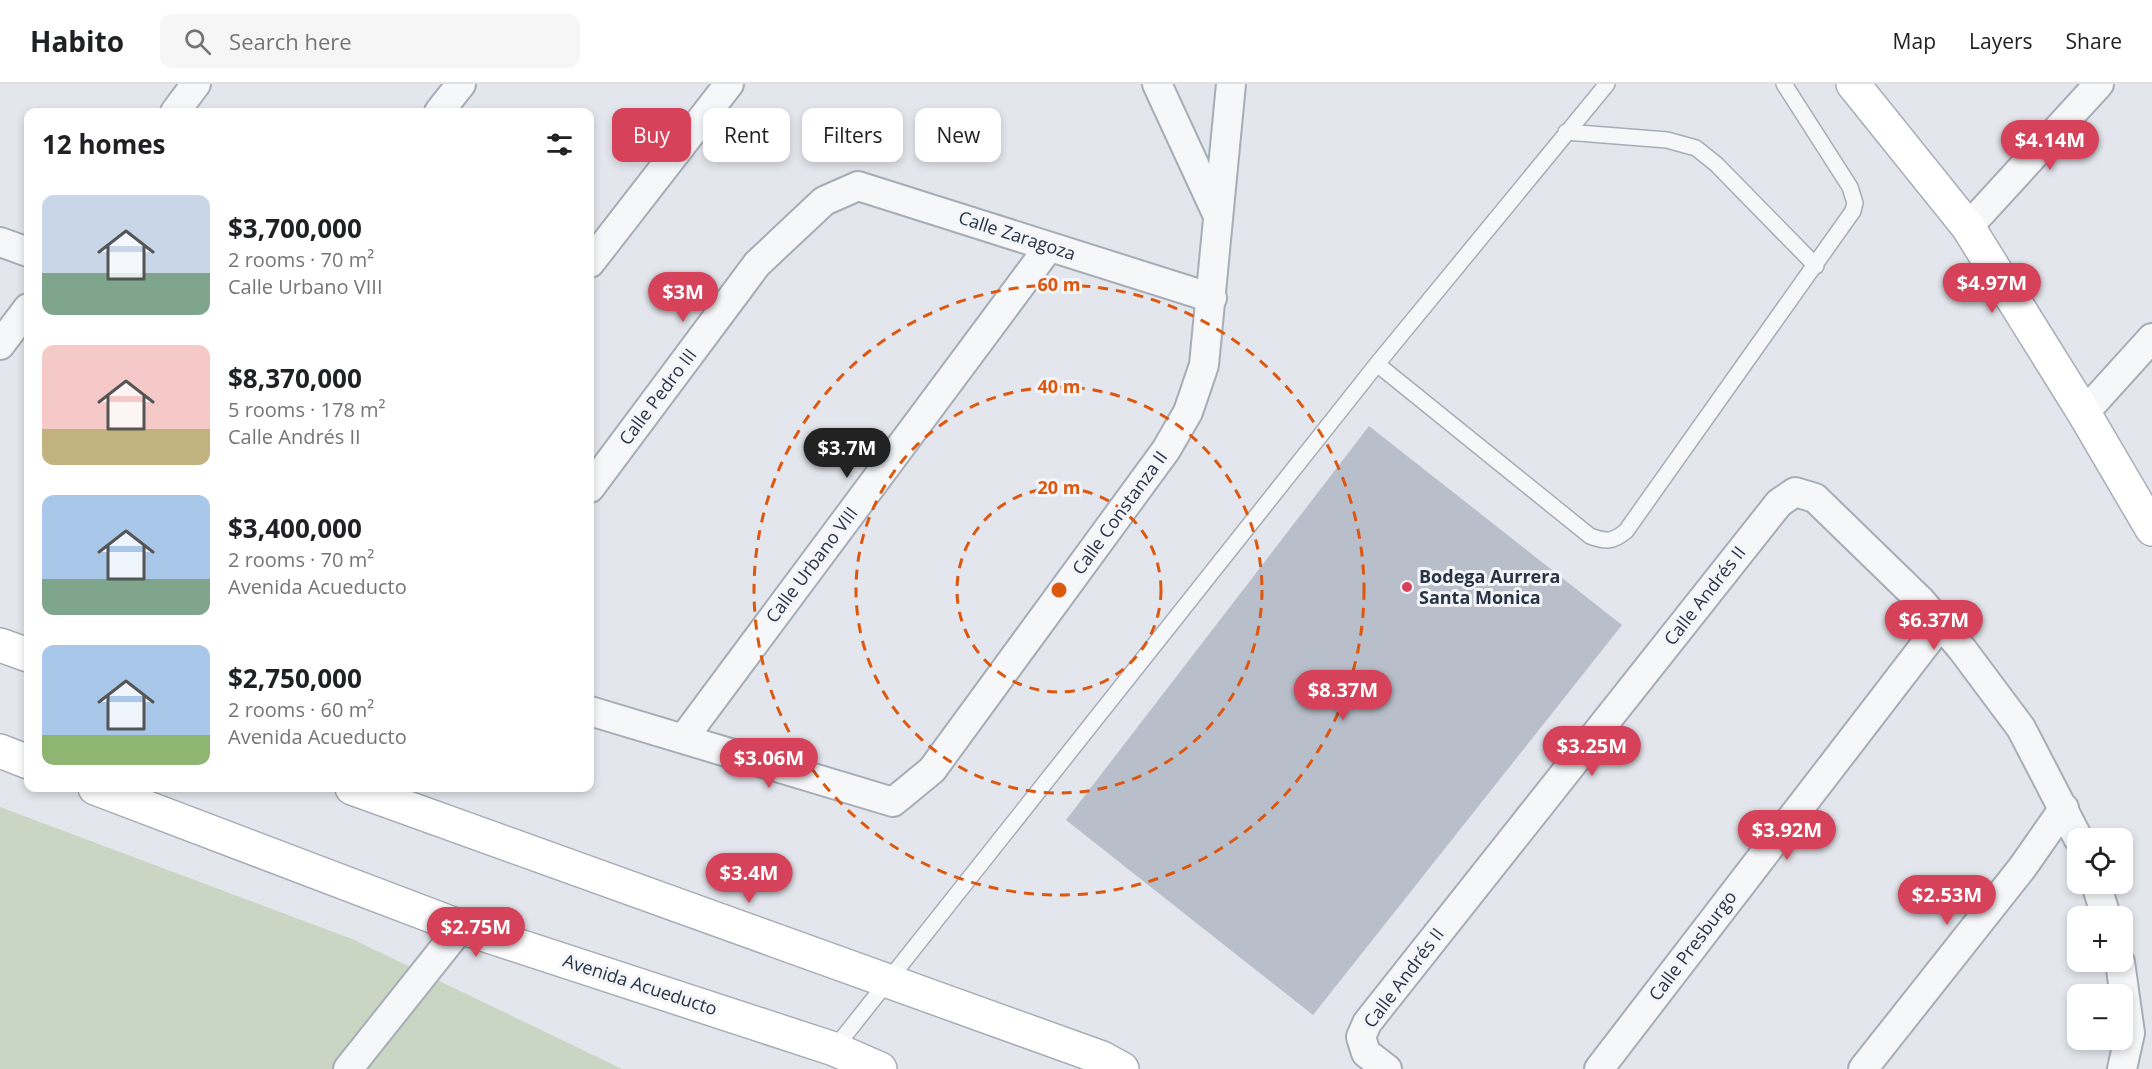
<!DOCTYPE html>
<meta charset="utf-8">
<style>
:root{--surface:#fff;--page:#f6f6f6;--text:#202124;--muted:#757577;--line:#e0e0e0;--accent:#d64259}
body{margin:0;font-family:"Open Sans",sans-serif;background:var(--page);color:var(--text);height:100vh;display:flex;flex-direction:column;font-size:22px;white-space:nowrap}
*{box-sizing:border-box;margin:0}
p{font-size:20px;color:var(--muted)}
.icon{flex:none;width:33px;height:33px;fill:none;stroke:currentColor;stroke-width:2;stroke-linecap:round;stroke-linejoin:round}
.map{position:relative;flex:1;overflow:hidden}
.panel{position:absolute;left:24px;top:24px;width:570px;height:684px;display:flex;flex-direction:column;background:var(--surface);border-radius:12px;box-shadow:0 3px 9px #0003}
.panel>*{flex:none}
.banner{position:absolute;left:612px;top:24px;width:570px;height:54px;display:flex;gap:12px}
.buttons{position:absolute;left:2067px;top:744px;display:grid;gap:12px}
.buttons a{display:grid;place-items:center;width:66px;height:66px;border-radius:12px;background:var(--surface);box-shadow:0 3px 9px #0003;font-size:30px}
.price{position:absolute;translate:-50% -51px;padding:0 14px;border-radius:21px;background:var(--accent);color:#fff;font-size:20px;line-height:39px;filter:drop-shadow(0 2px 3px #0008)}
.price::after{content:'';position:absolute;left:50%;top:36px;width:18px;height:14px;margin-left:-9px;background:inherit;clip-path:polygon(0 0,100% 0,50% 100%)}
.price.active{background:#222;color:#fff}
ul{padding:0;list-style:none}
li{display:flex;align-items:center;gap:18px;height:150px;padding:0 18px}
li span{display:grid;place-items:center;flex:none;width:168px;height:120px;border-radius:12px;color:#555}
li>.icon{margin-inline-start:auto}
span .icon{width:72px;height:72px;fill:#fffc;stroke-width:1}
li b{font-size:26px}
h2{display:flex;justify-content:space-between;align-items:center;height:72px;padding:0 18px;font-size:26px}
.chip{padding:0 21px;border-radius:12px;background:var(--surface);box-shadow:0 3px 9px #0003;font-size:21px;line-height:54px}
.chip.active{background:var(--accent);color:#fff}
header{display:flex;align-items:center;gap:36px;box-sizing:border-box;height:84px;padding:0 30px;background:var(--surface);border-bottom:2px solid var(--line)}
header strong{font-size:28px}
nav{display:flex;gap:33px;margin-inline-start:auto;font-size:21px}
.search{width:420px;height:54px;background:var(--page);display:flex;align-items:center;gap:15px;box-sizing:border-box;padding:0 21px;border-radius:12px;color:var(--muted);font-size:22px}
.map>svg:first-child{display:block}
</style>
<header>
<strong>Habito</strong>
<div class="search"><svg class="icon" aria-label="search" viewBox="0 0 24 24"><circle cx="10" cy="10" r="6"/><path d="M15 15l6 6"/></svg>Search here</div>
<nav><a>Map</a><a>Layers</a><a>Share</a></nav>
</header>
<div class="map">
<svg width="2152" height="985" viewBox="0 0 2152 985">
<rect width="100%" height="100%" fill="#e3e6ec"/>
<path fill="#c8d6c3" d="M 0,723 L 352,855 L 622,985 L 0,985 Z"/>
<path fill="#b9bfca" d="M 1369,342 L 1622,541 L 1313,931 L 1066,736 Z"/>
<g fill="none" stroke-linecap="round" stroke-linejoin="round">
<defs>
<path id="lane" d="M 1566,48 L 1667,56 L 1696,64 L 1716,80 L 1816,182
M 1377,280 L 1590,452 C 1606,458 1613,458 1626,447 L 1853,127 L 1855,119 L 1850,103 L 1784,0
M 834,965 L 1377,280 L 1607,0"/>
<path id="street" d="M 1157,0 L 1218,132
M 175,28 L 196,0
M 439,28 L 461,0
M 1968,143 L 2099,0
M 0,158 L 28,168
M 590,179 L 729,0
M 0,261 L 28,224
M 2084,329 L 2152,254
M 590,404 L 757,180 L 824,117 L 858,102 L 1212,214
M 590,627 L 893,718 L 932,686 L 1166,366 L 1188,328 L 1204,281 L 1231,0
M 683,655 L 1049,163
M 2096,800 L 2106,832
M 2120,878 L 2130,949 L 2122,985
M 348,985 L 461,843
M 1387,985 L 1366,969 L 1361,953 L 1367,939 L 1779,419 L 1795,408 L 1815,414 L 1921,517 L 1962,565 L 2021,644 L 2078,754
M 1599,985 L 1941,540
M 1863,985 L 2022,784 L 2064,724"/>
<path id="secondary" d="M 1853,0 L 1968,143 L 2084,329 L 2152,445
M 0,561 L 28,571
M 0,667 L 28,678
M 95,704 L 461,843 L 834,965 L 880,985
M 352,704 L 1102,974 L 1122,985"/>
</defs>
<use href="#lane" stroke="#a7adb7" stroke-width="18"/>
<use href="#street" stroke="#a7adb7" stroke-width="32"/>
<use href="#secondary" stroke="#a7adb7" stroke-width="36"/>
<use href="#lane" stroke="#f6f7f9" stroke-width="15"/>
<use href="#street" stroke="#f6f7f9" stroke-width="28"/>
<use href="#secondary" stroke="#fff" stroke-width="33"/>
</g>
<g fill="none" stroke="#de570f" stroke-width="3" stroke-dasharray="10 8">
<circle cx="1059" cy="506" r="102"/>
<circle cx="1059" cy="506" r="203"/>
<circle cx="1059" cy="506" r="305"/>
</g>
<circle fill="#d64259" stroke="#f3f5f9" stroke-width="2" cx="1407" cy="503" r="6"/>
<g text-anchor="middle" stroke-width="6" stroke-linejoin="round" paint-order="stroke">
<g font-size="18" fill="#293345" stroke="#f3f5f9">
<text transform="translate(1017 152) rotate(18)" y="6">Calle Zaragoza</text>
<text transform="translate(658 313) rotate(-53)" y="6">Calle Pedro III</text>
<text transform="translate(1120 429) rotate(-54)" y="6">Calle Constanza II</text>
<text transform="translate(812 481) rotate(-53)" y="6">Calle Urbano VIII</text>
<text transform="translate(1705 512) rotate(-52)" y="6">Calle Andrés II</text>
<text transform="translate(1693 862) rotate(-53)" y="6">Calle Presburgo</text>
<text transform="translate(1404 894) rotate(-53)" y="6">Calle Andrés II</text>
<text transform="translate(640 901) rotate(18)" y="6">Avenida Acueducto</text>
</g>
<g font-size="18" font-weight="bold" fill="#293345" stroke="#f3f5f9" text-anchor="start">
<text x="1419" y="499">Bodega Aurrera<tspan x="1419" dy="21">Santa Monica</tspan></text>
</g>
</g>
<circle cx="1059" cy="506" r="9" fill="#de570f" stroke="#f3f5f9" stroke-width="3"/>
<g font-size="18" text-anchor="middle" font-weight="bold" fill="#de570f" stroke="#f3f5f9" stroke-width="6" stroke-linejoin="round" paint-order="stroke">
<text x="1059" y="207">60 m</text>
<text x="1059" y="309">40 m</text>
<text x="1059" y="410">20 m</text>
</g>
</svg>
<div class="buttons">
<a><svg class="icon" aria-label="locate" viewBox="0 0 24 24"><circle cx="12" cy="12" r="6"/><path d="M12 2v4M12 18v4M2 12h4M18 12h4"/></svg></a>
<a>+</a>
<a>−</a>
</div>
<b class="price" style="left:2050px;top:87px">$4.14M</b>
<b class="price" style="left:1992px;top:230px">$4.97M</b>
<b class="price" style="left:683px;top:239px">$3M</b>
<b class="price active" style="left:847px;top:395px">$3.7M</b>
<b class="price" style="left:1934px;top:567px">$6.37M</b>
<b class="price" style="left:1343px;top:637px">$8.37M</b>
<b class="price" style="left:1592px;top:693px">$3.25M</b>
<b class="price" style="left:769px;top:705px">$3.06M</b>
<b class="price" style="left:1787px;top:777px">$3.92M</b>
<b class="price" style="left:749px;top:820px">$3.4M</b>
<b class="price" style="left:1947px;top:842px">$2.53M</b>
<b class="price" style="left:476px;top:874px">$2.75M</b>
<div class="banner">
<a class="chip active">Buy</a>
<a class="chip">Rent</a>
<a class="chip">Filters</a>
<a class="chip">New</a>
</div>
<section class="panel">
<h2>12 homes<svg class="icon" aria-label="filters" viewBox="0 0 24 24"><path d="M4 7h16M4 17h16"/><circle cx="9" cy="7" r="2"/><circle cx="15" cy="17" r="2"/></svg></h2>
<ul>
<li><span style="background:linear-gradient(#c9d6e8 65%,#7fa58c 0)"><svg class="icon" aria-label="home" viewBox="0 0 24 24"><path d="M3 11l9-7 9 7M6 9v11h12V9"/></svg></span><div><b>$3,700,000</b><p>2 rooms · 70 m²</p><p>Calle Urbano VIII</p></div></li>
<li><span style="background:linear-gradient(#f6c9c9 70%,#c2b280 0)"><svg class="icon" aria-label="home" viewBox="0 0 24 24"><path d="M3 11l9-7 9 7M6 9v11h12V9"/></svg></span><div><b>$8,370,000</b><p>5 rooms · 178 m²</p><p>Calle Andrés II</p></div></li>
<li><span style="background:linear-gradient(#a9c7e8 70%,#7fa58c 0)"><svg class="icon" aria-label="home" viewBox="0 0 24 24"><path d="M3 11l9-7 9 7M6 9v11h12V9"/></svg></span><div><b>$3,400,000</b><p>2 rooms · 70 m²</p><p>Avenida Acueducto</p></div></li>
<li><span style="background:linear-gradient(#a9c7e8 75%,#8fb573 0)"><svg class="icon" aria-label="home" viewBox="0 0 24 24"><path d="M3 11l9-7 9 7M6 9v11h12V9"/></svg></span><div><b>$2,750,000</b><p>2 rooms · 60 m²</p><p>Avenida Acueducto</p></div></li>
</ul>
</section>
</div>
